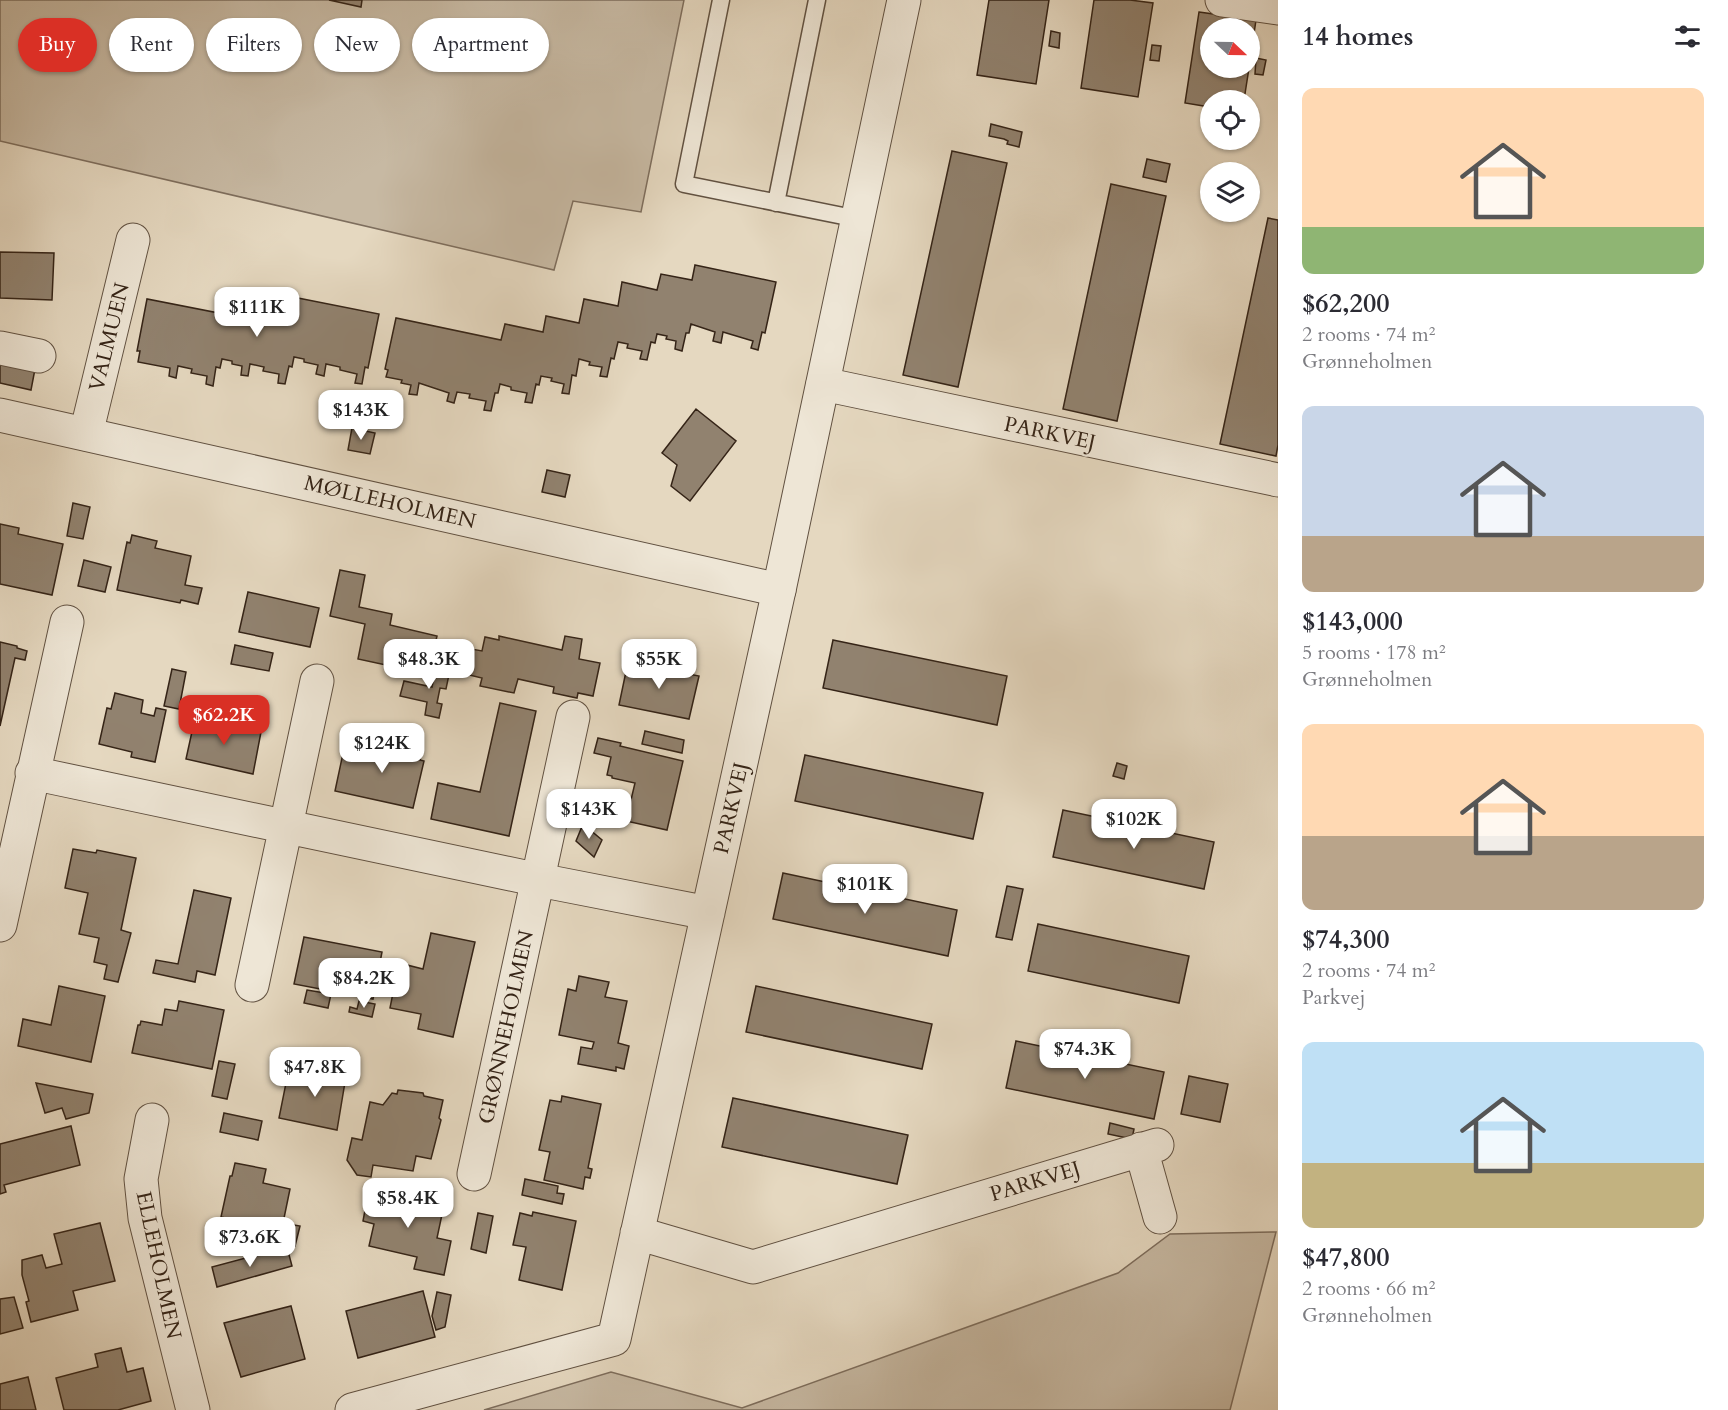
<!DOCTYPE html>
<meta charset="utf-8">
<style>
:root{--surface:#fff;--page:#f2f2f3;--text:#2b2b33;--muted:#7c7c81;--accent:#d93025}
body{margin:0;font-family:Cardo,serif;background:var(--page);color:var(--text);height:100vh;display:flex;flex-direction:column;font-size:22px;white-space:nowrap}
*{box-sizing:border-box;margin:0}
p{font-size:20px;color:var(--muted)}
.icon{flex:none;width:33px;height:33px;fill:none;stroke:currentColor;stroke-width:2;stroke-linecap:round;stroke-linejoin:round}
.map{position:relative;flex:1;overflow:hidden}
.details{display:flex;flex-direction:column;background:var(--surface);width:450px}
.details>*{flex:none}
.hud{position:absolute;left:18px;top:18px;width:570px;height:54px;display:flex;gap:12px}
.needle{width:39px;rotate:112deg}
.fabs{position:absolute;left:1200px;top:18px;display:grid;gap:12px}
.fabs a{display:grid;place-items:center;width:60px;height:60px;border-radius:50%;background:var(--surface);box-shadow:0 2px 4px #0004;font-size:30px}
.price{position:absolute;translate:-50% -51px;padding:0 14px;border-radius:12px;background:#fff;color:#222;font-size:20px;line-height:39px;filter:drop-shadow(0 2px 3px #0008)}
.price::after{content:'';position:absolute;left:50%;top:36px;width:18px;height:14px;margin-left:-9px;background:inherit;clip-path:polygon(0 0,100% 0,50% 100%)}
.price.on{background:var(--accent);color:#fff}
ul{padding:0;list-style:none}
li{display:grid;align-content:center;gap:12px;height:318px;padding:0 24px}
li span{display:grid;place-items:center;height:186px;border-radius:12px;color:#555}
li>.icon{margin-inline-start:auto}
span .icon{width:108px;height:108px;fill:#fffc;stroke-width:1}
li b{font-size:26px}
h2{display:flex;justify-content:space-between;align-items:center;height:72px;padding:0 24px;font-size:26px}
.chip{padding:0 21px;border-radius:27px;background:var(--surface);box-shadow:0 2px 4px #0004;font-size:21px;line-height:54px}
.chip.on{background:var(--accent);color:#fff}
main{display:flex;flex:1;min-height:0}
.map>svg:first-child{display:block}
</style>
<main>
<div class="map">
<svg width="1278" height="1410" viewBox="0 0 1278 1410">
<rect width="100%" height="100%" fill="#e5d8c0"/>
<filter id="stains"><feTurbulence type="fractalNoise" baseFrequency=".00333" numOctaves="4"/><feColorMatrix values="0 0 0 0 .2 0 0 0 0 .09 0 0 0 0 .02 0 0 0 .5 -.17"/></filter>
<radialGradient id="worn" r=".72"><stop offset=".6" stop-color="#630" stop-opacity="0"/><stop offset="1" stop-color="#630" stop-opacity=".3"/></radialGradient>
<path fill="#c7b9a3" stroke="#7e6e5d" stroke-width="1.5" d="M 0,0 L 684,0 L 641,212 L 573,201 L 554,270 L 0,141 Z
M 1276,1232 L 1230,1410 L 484,1410 L 611,1372 L 742,1408 L 1118,1273 L 1170,1234 Z"/>
<path fill="#91826f" stroke="#352417" stroke-width="1.5" d="M 329,0 L 362,0 L 361,7 Z
M 989,0 L 1049,0 L 1036,84 L 977,75 Z
M 1094,0 L 1130,0 L 1153,3 L 1138,97 L 1081,88 Z
M 1199,12 L 1256,20 L 1250,61 L 1250,28 L 1210,28 L 1210,68 L 1249,68 L 1244,100 L 1210,100 L 1210,107 L 1185,103 Z
M 1051,31 L 1060,33 L 1059,48 L 1049,46 Z
M 1152,45 L 1161,46 L 1159,61 L 1150,60 Z
M 1256,58 L 1266,60 L 1263,75 L 1255,74 Z
M 991,124 L 1022,132 L 1019,147 L 1007,144 L 1008,141 L 1004,139 L 989,136 Z
M 952,151 L 1007,163 L 958,387 L 903,375 Z
M 1147,159 L 1170,164 L 1166,182 L 1143,177 Z
M 1111,184 L 1166,196 L 1117,421 L 1063,409 Z
M 1268,218 L 1278,220 L 1278,445 L 1276,456 L 1220,444 Z
M 0,252 L 54,253 L 52,300 L 0,298 Z
M 695,265 L 776,282 L 765,333 L 762,332 L 758,350 L 751,348 L 753,341 L 723,332 L 721,343 L 713,341 L 715,332 L 691,324 L 689,333 L 686,333 L 682,351 L 675,349 L 676,341 L 666,339 L 667,336 L 657,334 L 655,343 L 651,342 L 647,360 L 640,359 L 642,351 L 627,348 L 628,344 L 618,342 L 614,359 L 611,358 L 607,377 L 600,376 L 602,367 L 589,365 L 590,362 L 579,359 L 576,376 L 572,375 L 569,394 L 562,393 L 564,384 L 551,381 L 552,378 L 541,376 L 539,385 L 536,384 L 532,403 L 525,402 L 527,393 L 511,390 L 511,387 L 500,384 L 498,393 L 495,393 L 491,411 L 484,410 L 486,401 L 469,398 L 470,394 L 457,392 L 454,403 L 447,401 L 449,393 L 419,383 L 417,395 L 409,394 L 411,385 L 401,383 L 402,380 L 386,377 L 388,370 L 385,369 L 396,318 L 501,340 L 505,324 L 543,332 L 546,316 L 579,323 L 584,299 L 618,306 L 622,282 L 657,290 L 661,274 L 692,280 Z
M 298,298 L 379,314 L 368,368 L 365,367 L 362,384 L 355,383 L 357,374 L 340,370 L 340,367 L 326,364 L 324,376 L 316,374 L 318,365 L 304,362 L 304,359 L 294,357 L 292,367 L 289,366 L 285,384 L 278,383 L 279,374 L 263,371 L 264,367 L 250,364 L 248,376 L 241,375 L 242,366 L 232,364 L 232,361 L 222,359 L 220,368 L 216,367 L 213,386 L 206,384 L 207,376 L 191,373 L 192,369 L 178,366 L 176,378 L 169,376 L 170,368 L 138,362 L 140,351 L 137,351 L 147,299 L 224,314 L 227,299 L 295,312 Z
M 0,362 L 35,369 L 31,390 L 0,383 Z
M 696,409 L 736,441 L 690,501 L 671,486 L 677,465 L 662,453 Z
M 352,428 L 375,433 L 370,454 L 348,450 Z
M 547,470 L 570,475 L 565,497 L 542,492 Z
M 73,503 L 90,507 L 83,539 L 67,536 Z
M 0,524 L 19,528 L 18,534 L 63,544 L 52,595 L 0,584 Z
M 132,535 L 157,541 L 155,548 L 191,556 L 185,585 L 202,588 L 198,604 L 181,600 L 180,603 L 117,590 L 127,542 L 130,543 Z
M 84,560 L 111,567 L 105,592 L 78,586 Z
M 340,570 L 365,575 L 359,607 L 392,614 L 390,625 L 437,636 L 428,674 L 358,659 L 365,624 L 330,616 Z
M 248,592 L 319,608 L 310,647 L 239,632 Z
M 499,636 L 562,650 L 565,636 L 582,639 L 579,659 L 600,663 L 593,696 L 578,693 L 577,698 L 553,693 L 554,687 L 518,679 L 514,693 L 480,686 L 482,678 L 461,673 L 466,648 L 482,651 L 485,637 L 499,640 Z
M 833,640 L 1007,676 L 997,725 L 823,688 Z
M 0,642 L 17,646 L 17,648 L 27,651 L 25,660 L 15,658 L 0,726 Z
M 235,645 L 273,653 L 269,671 L 231,664 Z
M 628,662 L 699,676 L 689,719 L 619,705 Z
M 437,663 L 451,665 L 446,689 L 440,688 L 437,703 L 442,704 L 439,718 L 425,715 L 427,702 L 400,696 L 404,681 L 432,687 Z
M 172,669 L 186,672 L 179,709 L 164,706 Z
M 115,693 L 143,700 L 141,713 L 154,716 L 156,708 L 166,710 L 155,762 L 131,757 L 132,752 L 99,744 L 107,708 L 111,709 Z
M 500,703 L 536,711 L 509,836 L 431,819 L 438,783 L 480,792 Z
M 195,718 L 261,732 L 253,774 L 186,759 Z
M 645,731 L 684,740 L 682,753 L 642,744 Z
M 598,738 L 621,743 L 620,746 L 683,761 L 667,830 L 626,821 L 635,783 L 612,778 L 612,776 L 607,775 L 611,757 L 594,753 Z
M 401,741 L 423,746 L 420,760 L 424,761 L 413,808 L 335,791 L 345,744 L 398,756 Z
M 805,755 L 983,793 L 973,839 L 795,801 Z
M 1117,763 L 1127,766 L 1124,779 L 1113,776 Z
M 1063,810 L 1214,842 L 1204,889 L 1053,857 Z
M 583,824 L 602,840 L 594,857 L 576,841 Z
M 73,849 L 96,853 L 97,850 L 136,858 L 121,930 L 131,933 L 118,982 L 104,979 L 107,965 L 94,962 L 99,938 L 79,934 L 88,893 L 65,888 Z
M 783,873 L 957,910 L 948,956 L 773,919 Z
M 1007,886 L 1023,889 L 1012,940 L 996,937 Z
M 194,890 L 231,898 L 215,975 L 197,971 L 195,982 L 153,973 L 156,960 L 178,964 Z
M 1038,924 L 1189,956 L 1179,1003 L 1028,971 Z
M 431,933 L 475,942 L 453,1037 L 418,1029 L 421,1014 L 390,1008 L 399,963 L 423,969 Z
M 304,937 L 382,952 L 373,999 L 294,984 Z
M 579,976 L 609,982 L 605,997 L 627,1001 L 618,1043 L 629,1046 L 624,1069 L 616,1067 L 616,1071 L 578,1064 L 581,1047 L 592,1049 L 594,1042 L 559,1035 L 568,989 L 576,991 Z
M 59,986 L 105,996 L 91,1062 L 18,1046 L 23,1019 L 51,1025 Z
M 756,986 L 932,1024 L 922,1069 L 746,1032 Z
M 307,990 L 331,994 L 328,1008 L 304,1003 Z
M 179,1001 L 224,1010 L 212,1069 L 132,1053 L 138,1025 L 140,1025 L 141,1021 L 162,1025 L 165,1009 L 177,1011 Z
M 359,1001 L 375,1004 L 372,1017 L 349,1012 L 350,1007 L 357,1009 Z
M 1016,1041 L 1164,1072 L 1154,1119 L 1006,1088 Z
M 219,1061 L 235,1064 L 227,1099 L 212,1096 Z
M 324,1065 L 347,1070 L 337,1130 L 279,1118 L 288,1073 L 321,1079 Z
M 1189,1076 L 1228,1084 L 1220,1122 L 1181,1114 Z
M 36,1083 L 93,1094 L 89,1113 L 66,1119 L 62,1108 L 45,1113 Z
M 398,1090 L 423,1093 L 424,1096 L 443,1100 L 439,1118 L 441,1120 L 431,1159 L 416,1156 L 413,1171 L 373,1165 L 371,1177 L 357,1175 L 347,1160 L 352,1138 L 362,1140 L 370,1102 L 383,1105 L 392,1093 L 397,1094 Z
M 562,1096 L 601,1104 L 588,1168 L 592,1169 L 590,1178 L 585,1177 L 583,1189 L 544,1180 L 550,1152 L 539,1150 L 550,1100 L 561,1102 Z
M 733,1098 L 908,1135 L 897,1184 L 722,1147 Z
M 224,1113 L 262,1121 L 258,1140 L 220,1132 Z
M 1110,1123 L 1134,1129 L 1132,1139 L 1108,1134 Z
M 71,1126 L 80,1165 L 4,1185 L 6,1192 L 0,1194 L 0,1144 Z
M 235,1163 L 266,1169 L 263,1183 L 290,1189 L 283,1223 L 300,1226 L 295,1246 L 268,1252 L 268,1240 L 263,1239 L 266,1227 L 221,1217 L 230,1176 L 232,1176 Z
M 525,1179 L 558,1186 L 557,1193 L 564,1194 L 562,1204 L 522,1195 Z
M 369,1189 L 444,1205 L 437,1238 L 451,1241 L 444,1275 L 414,1269 L 417,1257 L 369,1246 L 374,1224 L 363,1221 Z
M 533,1212 L 576,1221 L 562,1290 L 519,1280 L 526,1247 L 513,1245 L 520,1213 L 532,1216 Z
M 478,1213 L 493,1216 L 486,1253 L 471,1249 Z
M 100,1223 L 115,1281 L 73,1291 L 78,1310 L 31,1322 L 26,1302 L 29,1301 L 22,1275 L 22,1260 L 42,1255 L 46,1268 L 62,1264 L 54,1234 Z
M 288,1251 L 292,1266 L 217,1287 L 212,1267 L 268,1252 L 268,1255 Z
M 423,1291 L 435,1337 L 358,1358 L 346,1311 Z
M 437,1292 L 451,1295 L 445,1327 L 436,1330 L 432,1316 Z
M 14,1297 L 23,1328 L 0,1334 L 0,1299 Z
M 291,1306 L 305,1359 L 241,1377 L 224,1323 Z
M 121,1348 L 127,1372 L 143,1368 L 151,1401 L 118,1410 L 64,1410 L 56,1378 L 98,1367 L 95,1354 Z
M 28,1377 L 36,1410 L 0,1410 L 0,1384 Z"/>
<g fill="none" stroke-linecap="round" stroke-linejoin="round">
<defs>
<path id="service" d="M 721,0 L 684,184 L 858,219
M 776,203 L 817,0"/>
<path id="minor" d="M 1222,0 L 1278,8
M 0,348 L 39,356
M 823,384 L 1278,480
M 86,434 L 133,240
M 32,773 L 539,880 L 708,913
M 0,925 L 67,622
M 252,985 L 317,681
M 152,1120 L 141,1179 L 145,1218 L 193,1410
M 1141,1149 L 1160,1217
M 474,1174 L 573,717
M 637,1233 L 753,1267 L 1157,1145
M 352,1410 L 614,1339 L 779,590"/>
<path id="tertiary" d="M 0,415 L 779,590 L 904,0"/>
</defs>
<use href="#service" stroke="#615141" stroke-width="19"/>
<use href="#minor" stroke="#615141" stroke-width="35"/>
<use href="#tertiary" stroke="#615141" stroke-width="35"/>
<use href="#service" stroke="#eee6d6" stroke-width="16"/>
<use href="#minor" stroke="#eee6d6" stroke-width="33"/>
<use href="#tertiary" stroke="#eee6d6" stroke-width="33"/>
</g>
<g text-anchor="middle" stroke-width="4.5" stroke-linejoin="round" paint-order="stroke">
<g font-size="21" fill="#352417" stroke="#eee6d6">
<text transform="translate(109 337) rotate(-76)" y="7">VALMUEN</text>
<text transform="translate(1050 433) rotate(12)" y="7">PARKVEJ</text>
<text transform="translate(390 502) rotate(13)" y="7">MØLLEHOLMEN</text>
<text transform="translate(731 808) rotate(-77)" y="7">PARKVEJ</text>
<text transform="translate(506 1027) rotate(-78)" y="7">GRØNNEHOLMEN</text>
<text transform="translate(1035 1181) rotate(-17)" y="7">PARKVEJ</text>
<text transform="translate(159 1265) rotate(78)" y="7">ELLEHOLMEN</text>
</g>
</g>
<rect width="100%" height="100%" filter="url(#stains)"/>
<rect width="100%" height="100%" fill="url(#worn)"/>
</svg>
<div class="fabs">
<a><svg class="needle" viewBox="-14 -14 28 28"><path d="M0-13l5 13h-10z" fill="#e53935"/><path d="M0 13l5-13h-10z" fill="#7c7c81"/></svg></a>
<a><svg class="icon" aria-label="locate" viewBox="0 0 24 24"><circle cx="12" cy="12" r="6"/><path d="M12 2v4M12 18v4M2 12h4M18 12h4"/></svg></a>
<a><svg class="icon" aria-label="layers" viewBox="0 0 24 24"><path d="M12 4l9 5-9 5-9-5zM3 14l9 5 9-5"/></svg></a>
</div>
<b class="price" style="left:257px;top:338px">$111K</b>
<b class="price" style="left:361px;top:441px">$143K</b>
<b class="price" style="left:429px;top:690px">$48.3K</b>
<b class="price" style="left:659px;top:690px">$55K</b>
<b class="price on" style="left:224px;top:746px">$62.2K</b>
<b class="price" style="left:382px;top:774px">$124K</b>
<b class="price" style="left:589px;top:840px">$143K</b>
<b class="price" style="left:1134px;top:850px">$102K</b>
<b class="price" style="left:865px;top:915px">$101K</b>
<b class="price" style="left:364px;top:1009px">$84.2K</b>
<b class="price" style="left:1085px;top:1080px">$74.3K</b>
<b class="price" style="left:315px;top:1098px">$47.8K</b>
<b class="price" style="left:408px;top:1229px">$58.4K</b>
<b class="price" style="left:250px;top:1268px">$73.6K</b>
<div class="hud">
<a class="chip on">Buy</a>
<a class="chip">Rent</a>
<a class="chip">Filters</a>
<a class="chip">New</a>
<a class="chip">Apartment</a>
</div>
</div>
<section class="details">
<h2>14 homes<svg class="icon" aria-label="filters" viewBox="0 0 24 24"><path d="M4 7h16M4 17h16"/><circle cx="9" cy="7" r="2"/><circle cx="15" cy="17" r="2"/></svg></h2>
<ul>
<li><span style="background:linear-gradient(#ffd9b3 75%,#8fb573 0)"><svg class="icon" aria-label="home" viewBox="0 0 24 24"><path d="M3 11l9-7 9 7M6 9v11h12V9"/></svg></span><div><b>$62,200</b><p>2 rooms · 74 m²</p><p>Grønneholmen</p></div></li>
<li><span style="background:linear-gradient(#c9d6e8 70%,#b9a48a 0)"><svg class="icon" aria-label="home" viewBox="0 0 24 24"><path d="M3 11l9-7 9 7M6 9v11h12V9"/></svg></span><div><b>$143,000</b><p>5 rooms · 178 m²</p><p>Grønneholmen</p></div></li>
<li><span style="background:linear-gradient(#ffd9b3 60%,#b9a48a 0)"><svg class="icon" aria-label="home" viewBox="0 0 24 24"><path d="M3 11l9-7 9 7M6 9v11h12V9"/></svg></span><div><b>$74,300</b><p>2 rooms · 74 m²</p><p>Parkvej</p></div></li>
<li><span style="background:linear-gradient(#bfe0f5 65%,#c2b280 0)"><svg class="icon" aria-label="home" viewBox="0 0 24 24"><path d="M3 11l9-7 9 7M6 9v11h12V9"/></svg></span><div><b>$47,800</b><p>2 rooms · 66 m²</p><p>Grønneholmen</p></div></li>
</ul>
</section>
</main>
